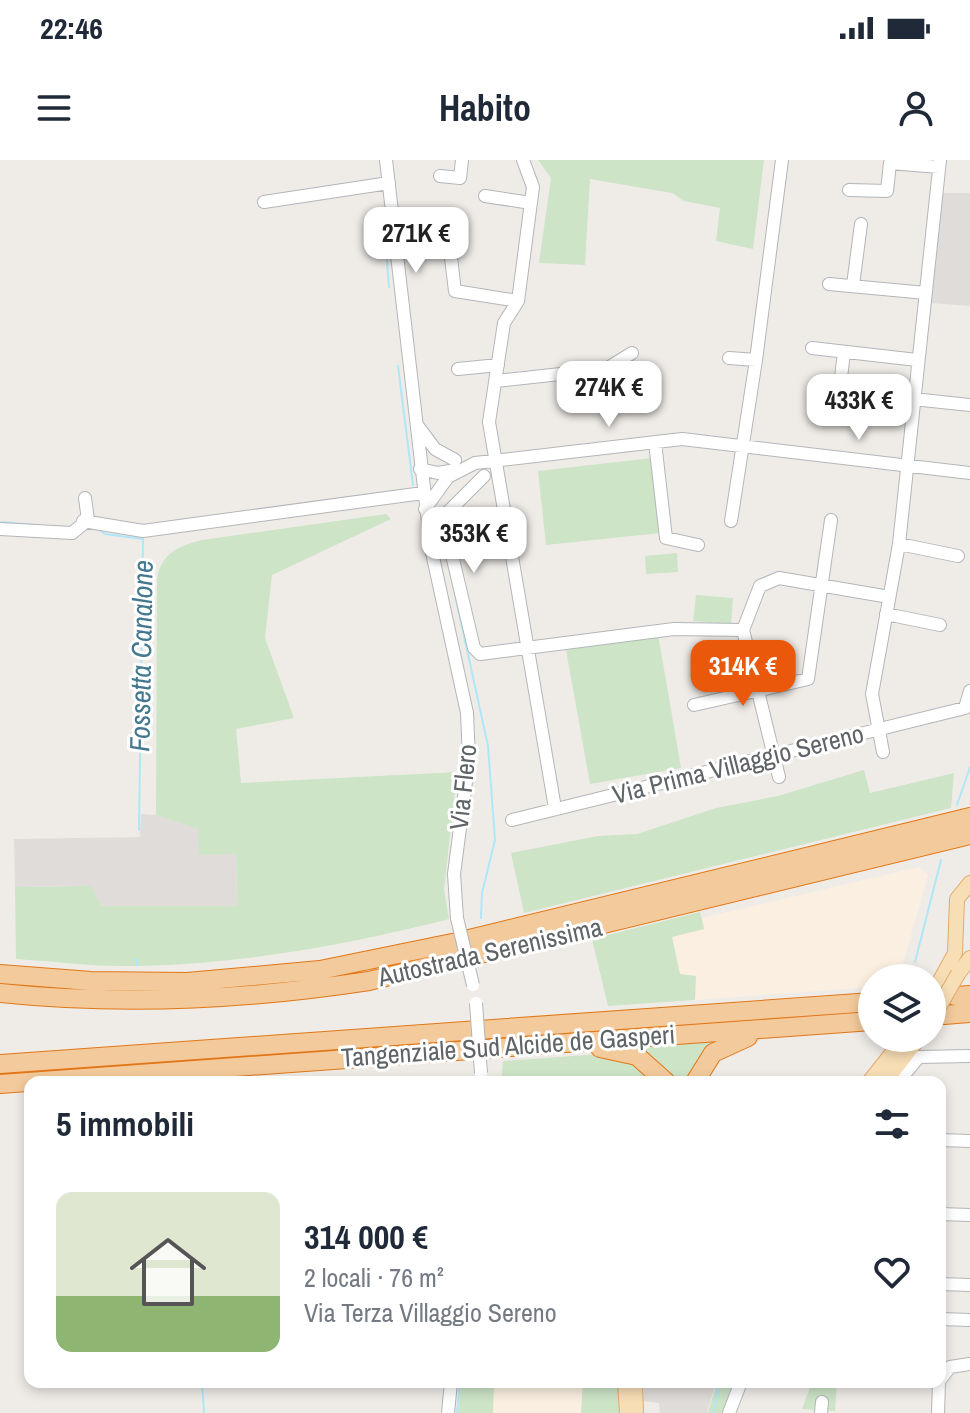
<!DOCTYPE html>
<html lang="it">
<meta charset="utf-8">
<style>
:root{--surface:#fff;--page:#f6f6f7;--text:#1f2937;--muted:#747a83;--accent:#ea580c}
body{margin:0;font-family:"Archivo Narrow",sans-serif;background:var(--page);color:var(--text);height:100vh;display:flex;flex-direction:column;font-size:30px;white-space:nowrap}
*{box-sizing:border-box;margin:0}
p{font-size:26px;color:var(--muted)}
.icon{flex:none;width:44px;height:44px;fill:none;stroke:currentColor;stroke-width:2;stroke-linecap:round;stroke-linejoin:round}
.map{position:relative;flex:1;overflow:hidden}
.details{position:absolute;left:24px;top:916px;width:922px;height:312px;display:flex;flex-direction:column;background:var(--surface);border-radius:16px;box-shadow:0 4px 12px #0003}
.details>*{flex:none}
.controls{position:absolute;left:858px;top:804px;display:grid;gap:16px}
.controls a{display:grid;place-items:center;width:88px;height:88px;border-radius:50%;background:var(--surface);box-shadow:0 4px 12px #0003;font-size:40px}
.price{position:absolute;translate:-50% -68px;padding:0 18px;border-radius:16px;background:#fff;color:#222;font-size:26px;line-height:52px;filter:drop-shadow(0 2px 4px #0008)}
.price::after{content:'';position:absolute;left:50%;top:48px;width:24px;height:18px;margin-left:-12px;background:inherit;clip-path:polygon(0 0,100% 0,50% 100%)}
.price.on{background:var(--accent);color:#fff}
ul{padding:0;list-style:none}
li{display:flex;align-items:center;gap:24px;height:200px;padding:0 32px}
li span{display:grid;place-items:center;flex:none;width:224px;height:160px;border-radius:16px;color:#555}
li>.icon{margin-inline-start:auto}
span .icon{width:96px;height:96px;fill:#fffc;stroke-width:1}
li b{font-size:34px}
h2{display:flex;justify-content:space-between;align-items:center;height:96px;padding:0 32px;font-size:34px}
.status{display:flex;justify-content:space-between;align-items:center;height:56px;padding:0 40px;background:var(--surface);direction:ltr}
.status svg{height:22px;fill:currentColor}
header{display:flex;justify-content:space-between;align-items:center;height:104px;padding:0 32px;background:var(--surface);font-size:36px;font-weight:700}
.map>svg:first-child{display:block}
</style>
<div class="status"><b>22:46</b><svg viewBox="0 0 49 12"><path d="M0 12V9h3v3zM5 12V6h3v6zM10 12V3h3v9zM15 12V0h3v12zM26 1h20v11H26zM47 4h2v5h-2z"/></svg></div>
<header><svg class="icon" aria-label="menu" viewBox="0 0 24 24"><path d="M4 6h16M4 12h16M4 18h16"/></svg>Habito<svg class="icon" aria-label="person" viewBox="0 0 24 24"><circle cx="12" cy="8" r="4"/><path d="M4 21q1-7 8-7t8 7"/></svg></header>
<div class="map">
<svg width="970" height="1253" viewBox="0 0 970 1253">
<rect width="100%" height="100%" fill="#efece8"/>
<path fill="#fbefe1" d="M 919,707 L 928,715 L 899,818 L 872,818 L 872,827 L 695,840 L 696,816 L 680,814 L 672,777 L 704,769 L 702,758 Z
M 494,1222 L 583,1222 L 581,1253 L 493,1253 Z"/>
<path fill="#dfdcda" d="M 943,33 L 970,33 L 970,146 L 930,143 Z
M 141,654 L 156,655 L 198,669 L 236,694 L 237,746 L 101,746 L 91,726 L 15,727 L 14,679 L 140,677 Z
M 645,1222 L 716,1222 L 707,1253 L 660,1253 L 659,1243 L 643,1241 Z"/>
<path fill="#cde4c7" d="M 538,0 L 764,0 L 753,89 L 716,81 L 720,48 L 684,41 L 672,33 L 590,19 L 585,105 L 539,103 L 551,18 Z
M 652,298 L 660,373 L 546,385 L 538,311 Z
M 386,354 L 391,359 L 272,415 L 265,478 L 294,558 L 236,569 L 241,623 L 457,612 L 444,730 L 449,759 C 343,786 231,806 120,806 C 86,806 50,801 16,799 L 15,727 L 91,726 L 101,746 L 237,746 L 236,694 L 199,695 L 198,669 L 156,655 L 157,419 C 161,393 179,386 202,380 Z
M 677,393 L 678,412 L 646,414 L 645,396 Z
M 696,435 L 733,438 L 731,464 L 693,461 Z
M 658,474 L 681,608 L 590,624 L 566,490 Z
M 864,610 L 870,633 L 954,613 L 951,648 L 524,753 L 511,693 L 598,676 L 637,674 L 716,648 L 778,636 Z
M 700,752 L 704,769 L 672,777 L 680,814 L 696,816 L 695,840 L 608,846 L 592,779 Z
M 722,880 L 690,922 L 673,922 L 629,887 Z
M 600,894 L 625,898 L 658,922 L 501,922 L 503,901 Z
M 461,1222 L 494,1222 L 493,1253 L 458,1253 Z
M 583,1222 L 618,1222 L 620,1253 L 581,1253 Z
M 717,1222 L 735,1222 L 723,1253 L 708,1253 Z
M 812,1222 L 837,1222 L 835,1251 L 802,1249 Z"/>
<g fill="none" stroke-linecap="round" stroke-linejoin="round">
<path stroke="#b0e7f7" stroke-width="2" d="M 384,63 L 389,127
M 398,206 L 413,325
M 439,357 L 442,371
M 2,362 L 35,365
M 98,369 L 105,374 L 143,379 L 139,670
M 452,421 L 488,586 L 495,680 L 482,733 L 481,758
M 957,645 L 970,607
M 915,802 L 941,700
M 137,805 L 137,799
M 202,1222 L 204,1253
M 457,1253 L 460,1222
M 713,1253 L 720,1222"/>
<defs>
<path id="minor" d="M 386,0 L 431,388 L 467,553 L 469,599 L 454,714 L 457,758
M 523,0 L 533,27 L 518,141 L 504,163 L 489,262 L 555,648
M 440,16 L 460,18 L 462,0
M 849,30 L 887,31 L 890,3 L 939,7
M 485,36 L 531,43
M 264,42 L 389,23
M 449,81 L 455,131 L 518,141
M 829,124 L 926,133
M 853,125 L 861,64
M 812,188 L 917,200
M 729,198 L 756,200
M 458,209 L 498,205
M 496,221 L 606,209 L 632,193
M 839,235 L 844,192
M 913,239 L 970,245
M 417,265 L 435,289 L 455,300
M 655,282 L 666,378 L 698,385
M 420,309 L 438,313 L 456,310
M 484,316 L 447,353 L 448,378 L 474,488 L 480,494 L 674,469 L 743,470 L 760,426 L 779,418 L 889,437
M 85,338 L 88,360
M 425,349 L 448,317 L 475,303 L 682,279 L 970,313
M 83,361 L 143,371 L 423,333
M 731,361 L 756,200 L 782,0
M 0,369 L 72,373 L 88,360
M 899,384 L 958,396
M 886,454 L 940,465
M 743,470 L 779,617
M 694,545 L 808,519 L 831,360
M 883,592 L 872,534 L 899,384 L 940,0
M 512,660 L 965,548 L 970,531
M 898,922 L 919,897 L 970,896
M 940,980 L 970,981
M 940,1054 L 970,1055
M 940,1124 L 970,1125
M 940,1159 L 970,1160
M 940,1220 L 950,1207 L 970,1204
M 448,1253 L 451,1222
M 729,1253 L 741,1222
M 821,1253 L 822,1242
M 938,1253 L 939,1222"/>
<path id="major" d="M 958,814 L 970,798
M 932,835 L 955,793 L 957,739 L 970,723
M 869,922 L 904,878
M 885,922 L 919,878
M 625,1222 L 627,1253
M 635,1222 L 636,1253"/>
<path id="highway" d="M 0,814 L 91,821 L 187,822 L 320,810 L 457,782 L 970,657
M 0,833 C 124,846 245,840 369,821 L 970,675
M 955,836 L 970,835
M 944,855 L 970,853
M 600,888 L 637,896 L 666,922
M 0,904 L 872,842
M 695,922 L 713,893 L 748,877
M 0,924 L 872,861"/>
</defs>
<use href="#minor" stroke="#b3b6b8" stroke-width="14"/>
<use href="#major" stroke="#e4a96c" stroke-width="16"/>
<use href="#highway" stroke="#e17616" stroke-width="20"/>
<use href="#minor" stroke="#fff" stroke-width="12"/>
<use href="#major" stroke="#f8deb5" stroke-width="14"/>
<use href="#highway" stroke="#f3ca9b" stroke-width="18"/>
<defs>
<path id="minor-bridge" d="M 457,758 L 473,825
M 476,843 L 481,913"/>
<path id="major-bridge" d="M 932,859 L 958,814"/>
</defs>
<use href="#minor-bridge" stroke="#b3b6b8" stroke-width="14" stroke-linecap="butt"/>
<use href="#major-bridge" stroke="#e4a96c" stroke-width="16" stroke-linecap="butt"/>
<use href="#minor-bridge" stroke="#fff" stroke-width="12"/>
<use href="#major-bridge" stroke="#f8deb5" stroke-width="14"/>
</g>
<g text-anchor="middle" stroke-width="6" stroke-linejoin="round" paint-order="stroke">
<g font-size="26" fill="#5f6466" stroke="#fff">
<text transform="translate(738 604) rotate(-14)" y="9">Via Prima Villaggio Sereno</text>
<text transform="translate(463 627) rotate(-84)" y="9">Via Flero</text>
<text transform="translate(490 792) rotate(-13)" y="9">Autostrada Serenissima</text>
<text transform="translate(508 886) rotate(-4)" y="9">Tangenziale Sud Alcide de Gasperi</text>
</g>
<g font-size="28" font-style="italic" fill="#43788f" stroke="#fff">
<text transform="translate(141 496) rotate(-89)" y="10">Fossetta Canalone</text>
</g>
</g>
</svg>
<div class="controls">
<a><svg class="icon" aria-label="layers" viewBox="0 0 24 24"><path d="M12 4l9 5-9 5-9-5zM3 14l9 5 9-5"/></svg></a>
</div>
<b class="price" style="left:416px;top:115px">271K €</b>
<b class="price" style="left:609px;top:269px">274K €</b>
<b class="price" style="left:859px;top:282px">433K €</b>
<b class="price" style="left:474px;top:415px">353K €</b>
<b class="price on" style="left:743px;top:548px">314K €</b>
<section class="details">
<h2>5 immobili<svg class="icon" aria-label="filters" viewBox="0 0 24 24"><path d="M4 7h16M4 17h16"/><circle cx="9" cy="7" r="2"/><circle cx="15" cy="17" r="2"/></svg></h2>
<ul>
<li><span style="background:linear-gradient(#dfe7d0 65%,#8fb573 0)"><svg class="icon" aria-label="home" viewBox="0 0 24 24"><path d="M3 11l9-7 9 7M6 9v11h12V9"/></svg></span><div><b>314 000 €</b><p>2 locali · 76 m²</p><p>Via Terza Villaggio Sereno</p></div><svg class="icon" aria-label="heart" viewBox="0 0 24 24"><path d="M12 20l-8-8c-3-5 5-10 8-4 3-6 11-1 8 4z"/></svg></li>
</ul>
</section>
</div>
